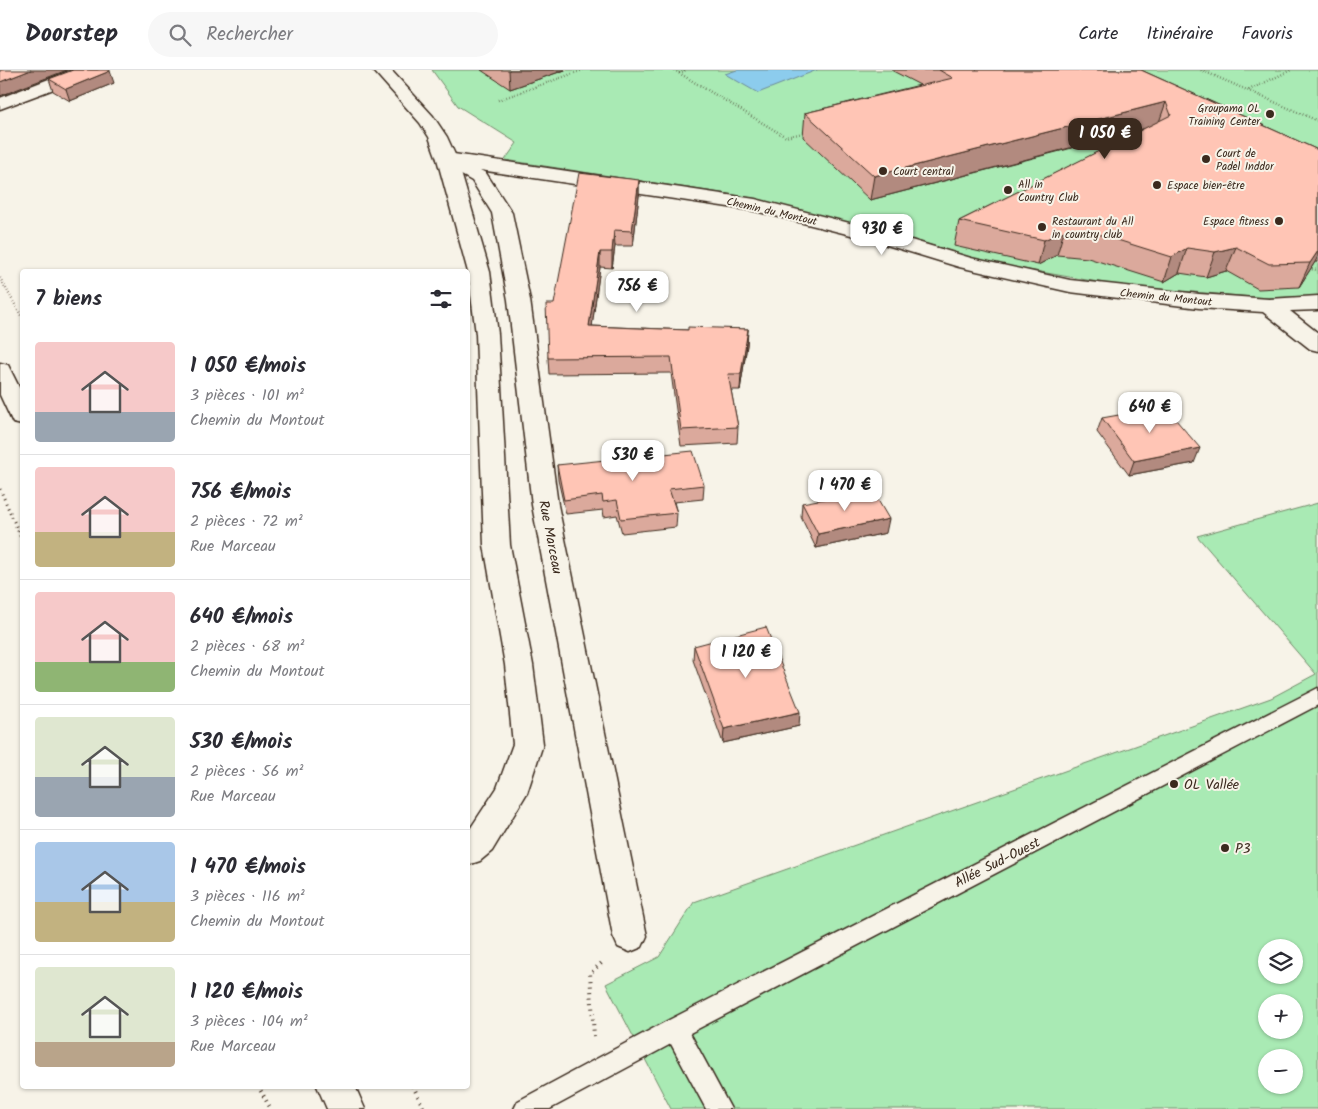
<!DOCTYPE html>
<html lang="fr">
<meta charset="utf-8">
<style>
:root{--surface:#fff;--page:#f7f7f7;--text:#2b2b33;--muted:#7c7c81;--line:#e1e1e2;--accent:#3b2a1e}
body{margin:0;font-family:Kalam,sans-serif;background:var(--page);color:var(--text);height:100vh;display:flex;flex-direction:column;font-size:19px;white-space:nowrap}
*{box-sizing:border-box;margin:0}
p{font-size:16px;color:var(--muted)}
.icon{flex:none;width:28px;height:28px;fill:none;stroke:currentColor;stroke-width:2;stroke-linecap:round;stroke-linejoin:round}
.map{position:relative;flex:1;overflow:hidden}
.details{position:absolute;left:20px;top:199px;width:450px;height:820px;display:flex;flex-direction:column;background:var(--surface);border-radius:5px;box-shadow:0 1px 4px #0004}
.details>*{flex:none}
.fabs{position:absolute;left:1258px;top:869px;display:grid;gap:10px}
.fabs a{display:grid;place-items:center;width:45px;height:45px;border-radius:50%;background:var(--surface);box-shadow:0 1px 4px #0004;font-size:25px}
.price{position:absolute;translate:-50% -42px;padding:0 11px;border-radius:10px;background:#fff;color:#222;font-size:16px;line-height:32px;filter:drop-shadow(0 1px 2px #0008)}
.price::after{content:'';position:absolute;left:50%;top:30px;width:15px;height:11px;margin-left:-8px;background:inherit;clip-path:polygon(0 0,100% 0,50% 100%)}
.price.on{background:var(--accent);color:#fff}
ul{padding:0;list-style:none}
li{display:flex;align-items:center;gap:15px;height:125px;padding:0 15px}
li+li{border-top:1px solid var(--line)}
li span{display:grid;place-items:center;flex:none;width:140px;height:100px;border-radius:5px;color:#555}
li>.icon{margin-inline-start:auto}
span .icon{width:60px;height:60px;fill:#fffc;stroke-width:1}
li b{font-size:21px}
h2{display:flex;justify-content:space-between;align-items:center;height:60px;padding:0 15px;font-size:21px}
header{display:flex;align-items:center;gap:30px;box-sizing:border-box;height:70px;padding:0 25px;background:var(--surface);border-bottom:1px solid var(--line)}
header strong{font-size:24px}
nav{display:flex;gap:28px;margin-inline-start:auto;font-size:18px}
.search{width:350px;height:45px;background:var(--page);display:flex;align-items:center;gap:12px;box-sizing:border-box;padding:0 18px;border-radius:28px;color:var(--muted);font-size:19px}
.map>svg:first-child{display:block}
</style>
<header>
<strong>Doorstep</strong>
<div class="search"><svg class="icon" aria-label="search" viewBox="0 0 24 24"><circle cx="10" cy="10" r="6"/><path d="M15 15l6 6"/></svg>Rechercher</div>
<nav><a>Carte</a><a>Itinéraire</a><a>Favoris</a></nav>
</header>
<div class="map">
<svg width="1318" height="1039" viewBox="0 0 1318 1039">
<rect width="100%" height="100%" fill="#f7f3e8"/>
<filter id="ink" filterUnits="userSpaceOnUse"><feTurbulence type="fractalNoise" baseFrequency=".02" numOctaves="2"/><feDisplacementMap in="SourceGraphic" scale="10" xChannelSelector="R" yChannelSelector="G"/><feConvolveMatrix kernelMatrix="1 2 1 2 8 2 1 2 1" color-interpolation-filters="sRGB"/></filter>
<g filter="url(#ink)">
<path fill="#a9eab4" stroke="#728a69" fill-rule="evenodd" d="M 432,0 L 1318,0 L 1318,226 L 1265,228 L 1121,216 L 989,193 L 914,170 L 753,128 L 505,90 L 517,73 L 458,36 Z
M 1318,433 L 1318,1039 L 671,1039 L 606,914 L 659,887 L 694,832 L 1271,628 L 1316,604 L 1197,466 ZM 1266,878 L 1294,878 L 1294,905 L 1266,905 ZM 1266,932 L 1294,932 L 1294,960 L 1266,960 ZM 1266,988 L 1294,988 L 1294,1015 L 1266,1015 Z"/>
<path fill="#8ccced" stroke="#6c8b9a" d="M 737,0 L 817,0 L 758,23 L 725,4 Z"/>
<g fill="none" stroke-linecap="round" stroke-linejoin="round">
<defs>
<path id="service" d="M 1318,618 L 1318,635 L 690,963 L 731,1039 L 706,1039 L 671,974 L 550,1039 L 514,1039 L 518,1031 L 667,951 Z"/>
<path id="minor" d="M 72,0 L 97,0 L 94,4 L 0,39 L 0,28 Z
M 447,83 L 755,129 L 881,161 L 971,188 L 1070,210 L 1199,224 L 1269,229 L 1318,226 L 1318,240 L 1290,241 L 1318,263 L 1318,281 L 1310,279 L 1263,242 L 1199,238 L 1070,222 L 959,197 L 867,169 L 755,141 L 480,100 L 486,103 L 512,143 L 530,230 L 558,435 L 647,866 L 642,877 L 630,882 L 618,877 L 613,866 L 532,435 L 508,230 L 492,143 L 472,111 L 440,93 L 437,89 L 440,85 Z"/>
<path id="tertiary" d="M 373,0 L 391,0 L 433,46 L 447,67 L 457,89 L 490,202 L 498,264 L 510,475 L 533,595 L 543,674 L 527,723 L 492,781 L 480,791 L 468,795 L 468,762 L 497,718 L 513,674 L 505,595 L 484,475 L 476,264 L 468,202 L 437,89 L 429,67 L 420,53 Z
M 0,293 L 8,295 L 22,323 L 22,355 L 13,353 L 0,325 Z
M 317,1016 L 355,1016 L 365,1039 L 327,1039 Z"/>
</defs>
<use href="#service" stroke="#3b2a1e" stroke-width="3"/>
<use href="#minor" stroke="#3b2a1e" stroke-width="3"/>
<use href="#tertiary" stroke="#3b2a1e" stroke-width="3"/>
<path stroke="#3b2a1e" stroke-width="2.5" stroke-dasharray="0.5 2.5" stroke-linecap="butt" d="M 674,0 L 786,67 L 807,62
M 1201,0 L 1318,51
M 679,3 L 686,0
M 1249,20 L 1291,0
M 498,30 L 583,0
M 1309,199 L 1318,200
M 0,208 L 22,247"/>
<path stroke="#3b2a1e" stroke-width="3" stroke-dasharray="1 4" stroke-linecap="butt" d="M 0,419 L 22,470"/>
<path stroke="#3b2a1e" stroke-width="4" stroke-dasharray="1 4.5" stroke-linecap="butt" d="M 594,966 L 590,903 L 604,891
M 258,1016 L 271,1039
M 413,1016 L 424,1039"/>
<use href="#service" fill="#f7f3e8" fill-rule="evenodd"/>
<use href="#minor" fill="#f7f3e8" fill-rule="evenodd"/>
<use href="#tertiary" fill="#f7f3e8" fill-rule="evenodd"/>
</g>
<path fill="#dba99c" stroke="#3b2a1e" d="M 481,0 L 565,0 L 510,19 Z
M 891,0 L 1141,0 L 1318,80 L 1318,192 L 1315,192 L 1299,217 L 1258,219 L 1226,201 L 1206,207 L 1179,203 L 1164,212 L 1088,188 L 1057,185 L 1038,195 L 954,176 L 959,151 L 1142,60 L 870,130 L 803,67 L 805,43 L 920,15 Z
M 49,9 L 114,13 L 70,31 L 53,21 Z
M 639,110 L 639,126 L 633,176 L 615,176 L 612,198 L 600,197 L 592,256 L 688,260 L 748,259 L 747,275 L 740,320 L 731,320 L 738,357 L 737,373 L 681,376 L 671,303 L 549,304 L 548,288 L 554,234 Z
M 1102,348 L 1194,393 L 1129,405 L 1097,362 Z
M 557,395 L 704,415 L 703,429 L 674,432 L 677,443 L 676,457 L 622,463 L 617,445 L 604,447 L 603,440 L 566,444 L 558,410 Z
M 802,433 L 886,463 L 816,478 L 801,447 Z
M 694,576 L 799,656 L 723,673 L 693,590 Z"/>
<path fill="#b28a7f" stroke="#3b2a1e" d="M 31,0 L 67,0 L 0,26 L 0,12 Z
M 509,0 L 565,0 L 510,19 Z
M 110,1 L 114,13 L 70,31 L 66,19 Z
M 1166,32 L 1158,55 L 870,130 L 874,106 Z
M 639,110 L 639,126 L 633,176 L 632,161 Z
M 614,160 L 615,176 L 612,198 L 612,182 Z
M 1064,161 L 1057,185 L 1038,195 L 1044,170 Z
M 1236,177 L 1226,201 L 1206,207 L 1215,182 Z
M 1187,178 L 1179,203 L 1164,212 L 1172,187 Z
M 1318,181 L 1318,186 L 1315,192 L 1299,217 L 1310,193 Z
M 600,182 L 600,197 L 590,272 L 589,256 Z
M 748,259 L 747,275 L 740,320 L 741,304 Z
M 1200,378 L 1194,393 L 1129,405 L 1134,391 Z
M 889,449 L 886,463 L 816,478 L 818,464 Z
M 800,642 L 799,656 L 723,673 L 724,659 Z"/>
<path fill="#ffc5b5" stroke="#3b2a1e" d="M 0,0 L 31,0 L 0,12 Z
M 73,0 L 110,0 L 110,1 L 66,19 L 49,9 Z
M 939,0 L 1141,0 L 1318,80 L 1318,181 L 1310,193 L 1269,194 L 1236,177 L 1215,182 L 1187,178 L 1172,187 L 1095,163 L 1064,161 L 1044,170 L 959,151 L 1171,45 L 1166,32 L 874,106 L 805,43 L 953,8 Z
M 579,103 L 639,110 L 632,161 L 614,160 L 612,182 L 600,182 L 589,256 L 688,260 L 688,257 L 748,259 L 741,304 L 728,304 L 738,357 L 681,360 L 671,287 L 548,288 L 546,234 L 554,234 Z
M 1158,338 L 1170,351 L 1176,350 L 1200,378 L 1134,391 L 1102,348 Z
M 693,381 L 704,415 L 669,419 L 677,443 L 621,449 L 617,430 L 603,432 L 602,425 L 564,430 L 557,395 Z
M 872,420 L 889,449 L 818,464 L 802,433 Z
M 766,557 L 800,642 L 724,659 L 694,576 Z"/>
</g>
<g fill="#3b2a1e" stroke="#f7f3e8" stroke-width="2">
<circle cx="1270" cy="44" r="5"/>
<circle cx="1206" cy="89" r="5"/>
<circle cx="883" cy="101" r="5"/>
<circle cx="1157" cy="115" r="5"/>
<circle cx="1008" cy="120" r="5"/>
<circle cx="1279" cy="151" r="5"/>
<circle cx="1042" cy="157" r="5"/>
<circle cx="1174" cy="714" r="5"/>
<circle cx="1225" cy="778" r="5"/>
</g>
<g text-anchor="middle" stroke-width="4" stroke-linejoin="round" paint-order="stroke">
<g font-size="11" fill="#3b2a1e" stroke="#f7f3e8" text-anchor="start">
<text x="1260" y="42" text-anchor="end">Groupama OL<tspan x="1260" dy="13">Training Center</tspan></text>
<text x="1216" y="87">Court de<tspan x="1216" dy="13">Padel Inddor</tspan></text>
<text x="893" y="105">Court central</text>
<text x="1018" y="118">All in<tspan x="1018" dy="13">Country Club</tspan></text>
<text x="1167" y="119">Espace bien-être</text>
<text x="1052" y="155">Restaurant du All<tspan x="1052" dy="13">in country club</tspan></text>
<text x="1269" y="155" text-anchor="end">Espace fitness</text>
</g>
<g font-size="11" fill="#3b2a1e" stroke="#f7f3e8">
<text transform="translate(772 141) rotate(13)" y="4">Chemin du Montout</text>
<text transform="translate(1166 227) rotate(6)" y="4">Chemin du Montout</text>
</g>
<g font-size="14" fill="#3b2a1e" stroke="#f7f3e8">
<text transform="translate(551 467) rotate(79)" y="5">Rue Marceau</text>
<text transform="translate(997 792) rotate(-27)" y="5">Allée Sud-Ouest</text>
</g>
<g font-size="14" fill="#3b2a1e" stroke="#f7f3e8" text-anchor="start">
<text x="1184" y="719">OL Vallée</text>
<text x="1235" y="783">P3</text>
</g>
</g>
</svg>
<div class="fabs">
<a><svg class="icon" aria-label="layers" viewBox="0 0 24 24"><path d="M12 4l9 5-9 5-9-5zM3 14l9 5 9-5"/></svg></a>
<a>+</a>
<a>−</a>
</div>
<b class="price on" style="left:1105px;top:90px">1 050 €</b>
<b class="price" style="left:882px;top:186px">930 €</b>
<b class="price" style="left:637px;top:243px">756 €</b>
<b class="price" style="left:1150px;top:364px">640 €</b>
<b class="price" style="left:633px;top:412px">530 €</b>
<b class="price" style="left:845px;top:442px">1 470 €</b>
<b class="price" style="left:746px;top:609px">1 120 €</b>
<section class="details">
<h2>7 biens<svg class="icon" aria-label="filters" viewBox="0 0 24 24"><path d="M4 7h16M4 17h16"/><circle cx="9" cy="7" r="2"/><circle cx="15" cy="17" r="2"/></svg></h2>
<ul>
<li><span style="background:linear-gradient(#f6c9c9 70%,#9aa5b1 0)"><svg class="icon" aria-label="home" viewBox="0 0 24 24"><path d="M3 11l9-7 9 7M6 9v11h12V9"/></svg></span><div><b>1 050 €/mois</b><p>3 pièces · 101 m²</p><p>Chemin du Montout</p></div></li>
<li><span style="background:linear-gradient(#f6c9c9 65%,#c2b280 0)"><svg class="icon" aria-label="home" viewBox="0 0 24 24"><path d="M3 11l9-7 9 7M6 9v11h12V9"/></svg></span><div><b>756 €/mois</b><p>2 pièces · 72 m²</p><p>Rue Marceau</p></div></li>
<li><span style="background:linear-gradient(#f6c9c9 70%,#8fb573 0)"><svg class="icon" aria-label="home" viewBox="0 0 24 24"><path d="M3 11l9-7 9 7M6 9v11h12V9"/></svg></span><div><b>640 €/mois</b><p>2 pièces · 68 m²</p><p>Chemin du Montout</p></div></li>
<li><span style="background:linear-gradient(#dfe7d0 60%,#9aa5b1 0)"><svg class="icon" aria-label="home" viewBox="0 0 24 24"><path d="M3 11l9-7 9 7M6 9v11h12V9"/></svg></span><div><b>530 €/mois</b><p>2 pièces · 56 m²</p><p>Rue Marceau</p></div></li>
<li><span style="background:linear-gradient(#a9c7e8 60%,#c2b280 0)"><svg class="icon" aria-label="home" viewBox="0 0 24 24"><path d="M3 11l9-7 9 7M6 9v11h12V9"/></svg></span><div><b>1 470 €/mois</b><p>3 pièces · 116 m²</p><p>Chemin du Montout</p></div></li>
<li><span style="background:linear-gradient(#dfe7d0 75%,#b9a48a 0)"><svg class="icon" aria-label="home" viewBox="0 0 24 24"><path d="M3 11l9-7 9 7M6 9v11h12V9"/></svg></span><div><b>1 120 €/mois</b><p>3 pièces · 104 m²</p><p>Rue Marceau</p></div></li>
</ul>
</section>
</div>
